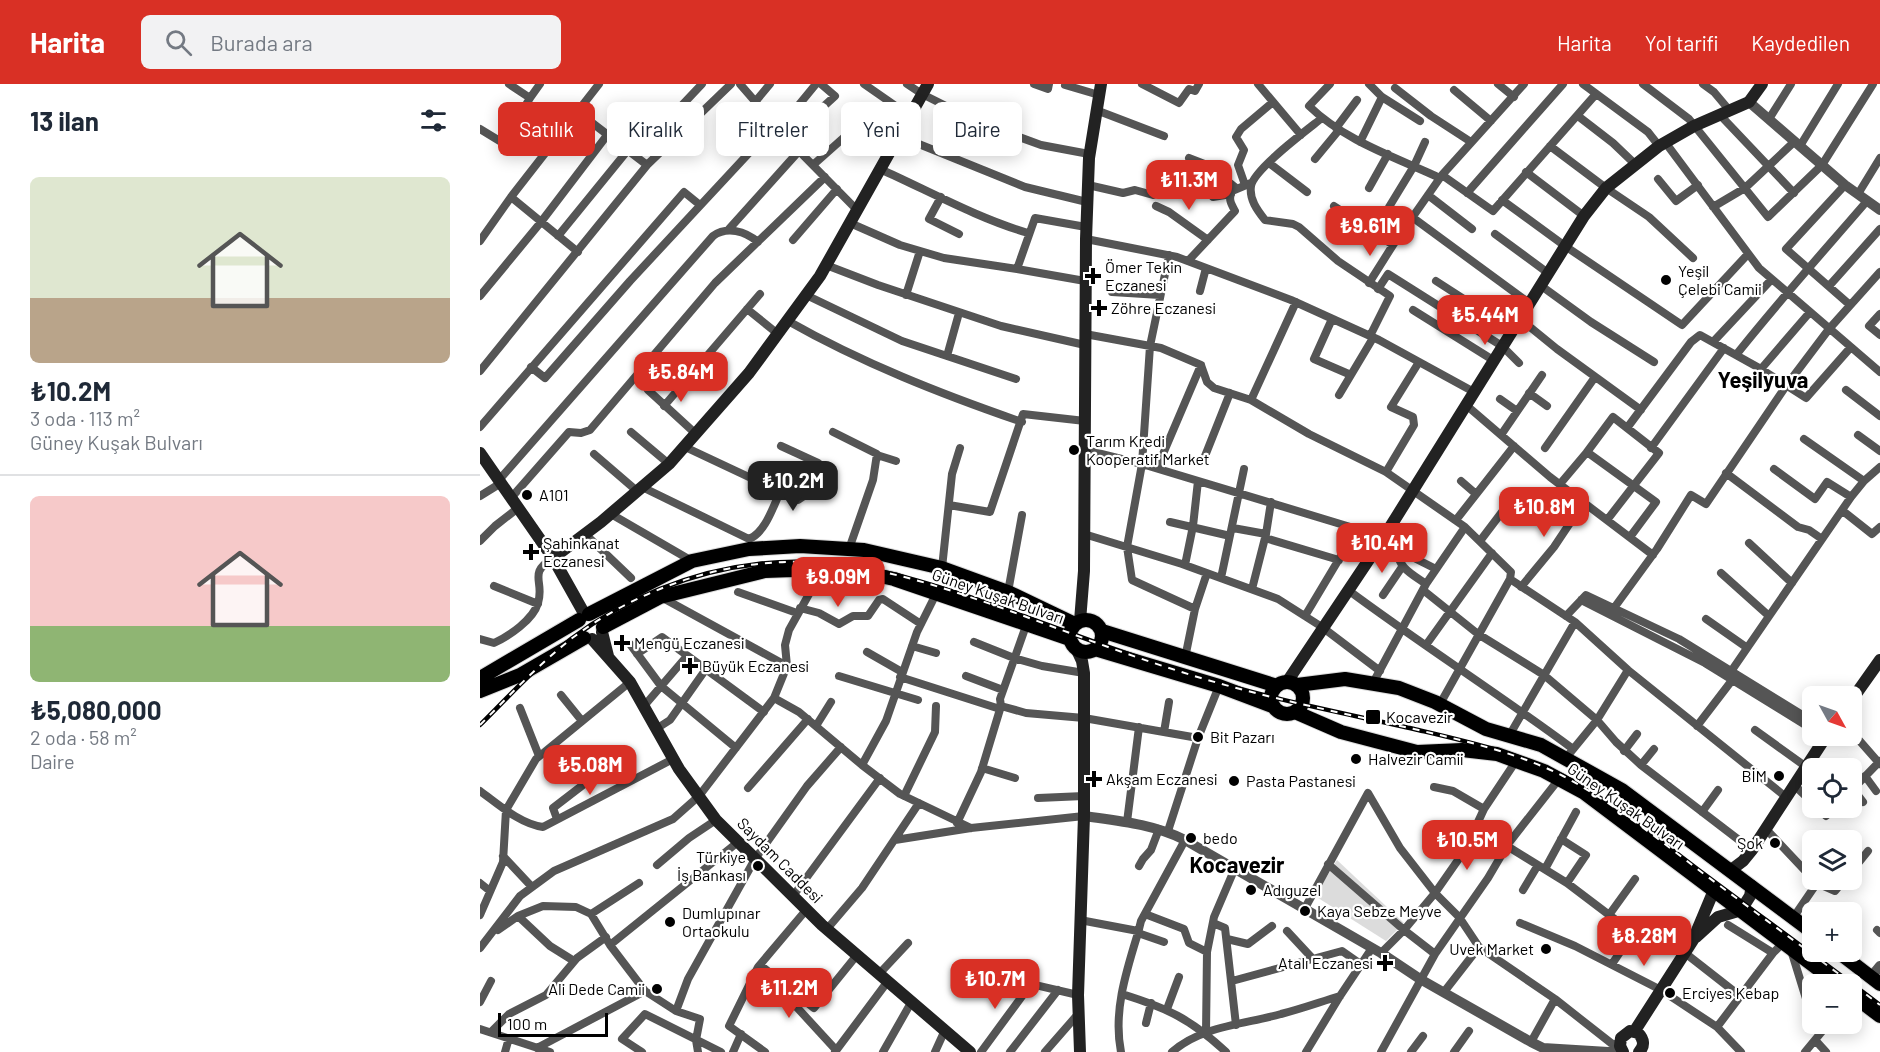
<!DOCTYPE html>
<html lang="tr">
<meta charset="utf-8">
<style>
:root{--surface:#fff;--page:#f2f2f3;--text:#1f2937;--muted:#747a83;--line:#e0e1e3;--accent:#d93025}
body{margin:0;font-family:Barlow,sans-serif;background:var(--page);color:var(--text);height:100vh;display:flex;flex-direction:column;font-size:22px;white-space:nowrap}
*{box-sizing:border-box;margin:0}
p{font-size:20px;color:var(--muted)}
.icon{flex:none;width:33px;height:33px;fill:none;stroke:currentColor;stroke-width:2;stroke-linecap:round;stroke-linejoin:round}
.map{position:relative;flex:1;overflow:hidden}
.side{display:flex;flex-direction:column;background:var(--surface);width:480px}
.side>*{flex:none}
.top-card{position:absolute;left:18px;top:18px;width:570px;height:54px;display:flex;gap:12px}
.needle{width:39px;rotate:130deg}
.controls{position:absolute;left:1322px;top:602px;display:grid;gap:12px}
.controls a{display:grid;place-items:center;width:60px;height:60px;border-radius:9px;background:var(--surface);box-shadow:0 3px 15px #0003;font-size:30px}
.scale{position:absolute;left:18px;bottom:15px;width:110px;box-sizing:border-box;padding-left:6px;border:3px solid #000;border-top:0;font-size:16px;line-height:21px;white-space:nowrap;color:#000;-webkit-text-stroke:4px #fff;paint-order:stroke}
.price{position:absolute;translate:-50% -51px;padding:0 14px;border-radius:12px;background:var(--accent);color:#fff;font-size:20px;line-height:39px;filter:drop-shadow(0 2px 3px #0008)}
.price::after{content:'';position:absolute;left:50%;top:36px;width:18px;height:14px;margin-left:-9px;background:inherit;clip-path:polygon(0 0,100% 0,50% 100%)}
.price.current{background:#222;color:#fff}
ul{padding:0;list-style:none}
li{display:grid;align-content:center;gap:12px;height:318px;padding:0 30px}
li+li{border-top:2px solid var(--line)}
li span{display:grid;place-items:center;height:186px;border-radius:9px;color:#555}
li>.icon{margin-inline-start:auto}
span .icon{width:108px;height:108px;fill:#fffc;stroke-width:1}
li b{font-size:26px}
h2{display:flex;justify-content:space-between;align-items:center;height:72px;padding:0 30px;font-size:26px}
.tag{padding:0 21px;border-radius:9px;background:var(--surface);box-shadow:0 3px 15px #0003;font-size:21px;line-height:54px}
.tag.current{background:var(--accent);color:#fff}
header{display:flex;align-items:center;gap:36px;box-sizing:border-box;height:84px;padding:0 30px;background:var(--accent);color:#fff}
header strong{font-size:28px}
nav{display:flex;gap:33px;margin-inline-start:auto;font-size:21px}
.search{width:420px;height:54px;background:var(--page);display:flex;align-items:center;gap:15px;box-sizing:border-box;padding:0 21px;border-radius:9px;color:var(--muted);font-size:22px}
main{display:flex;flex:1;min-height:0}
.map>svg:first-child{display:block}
</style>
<header>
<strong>Harita</strong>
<div class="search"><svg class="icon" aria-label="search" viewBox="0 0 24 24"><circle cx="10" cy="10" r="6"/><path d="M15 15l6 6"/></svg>Burada ara</div>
<nav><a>Harita</a><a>Yol tarifi</a><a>Kaydedilen</a></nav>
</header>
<main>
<section class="side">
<h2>13 ilan<svg class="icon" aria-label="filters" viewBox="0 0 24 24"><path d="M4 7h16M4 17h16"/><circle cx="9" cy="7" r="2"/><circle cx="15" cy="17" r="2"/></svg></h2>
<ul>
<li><span style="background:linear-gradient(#dfe7d0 65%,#b9a48a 0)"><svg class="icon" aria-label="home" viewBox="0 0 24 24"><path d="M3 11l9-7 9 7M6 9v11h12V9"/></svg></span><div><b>₺10.2M</b><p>3 oda · 113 m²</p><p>Güney Kuşak Bulvarı</p></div></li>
<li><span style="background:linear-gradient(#f6c9c9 70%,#8fb573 0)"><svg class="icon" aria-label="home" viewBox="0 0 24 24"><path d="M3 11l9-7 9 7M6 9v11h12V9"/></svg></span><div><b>₺5,080,000</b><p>2 oda · 58 m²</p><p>Daire</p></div></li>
</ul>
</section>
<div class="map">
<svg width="1400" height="968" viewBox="0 0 1400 968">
<rect width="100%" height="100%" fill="#fff"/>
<path fill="#dcdcdc" d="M 857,776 L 924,839 L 906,857 L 835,812 Z"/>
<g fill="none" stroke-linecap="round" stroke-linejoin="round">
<defs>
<path id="primary" d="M 109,530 L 212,477 L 269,465 L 320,462 L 384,466 L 462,484 L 528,508 L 595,540
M590 552a16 16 0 1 1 32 0a16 16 0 1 1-32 0Z
M 123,543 L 180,513 L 285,487 L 343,485 L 381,488 L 414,495 L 590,555
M 622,547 L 797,602
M 615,565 L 739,602 L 792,622
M 0,594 L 99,536
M791 614a16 16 0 1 1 32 0a16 16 0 1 1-32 0Z
M 817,601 L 865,595 L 919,604 L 955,618 L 1006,645 L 1061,661 L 1142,706 L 1332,848
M 0,607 L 40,591 L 104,554
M 815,628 L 861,648 L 937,668 L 982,666 L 1017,670 L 1064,687 L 1103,708 L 1358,900
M 1357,867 L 1400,900
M 1371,910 L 1400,932"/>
</defs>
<use href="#primary" stroke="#dbdbdb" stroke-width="16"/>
<path stroke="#555" stroke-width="8" d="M 29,0 L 50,14
M 260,0 L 314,62 L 377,126
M 384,0 L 430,32
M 427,0 L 442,10 L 498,38 L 561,61 L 609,70
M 554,0 L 568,5 L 569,0
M 662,0 L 699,19 L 709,5 L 715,7 L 719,0
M 778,0 L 821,51
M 850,0 L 829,22 C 865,57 915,73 960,94
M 889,0 L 902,13 L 940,37
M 1018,0 L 1034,13
M 1103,0 L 1168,48 L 1179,62
M 1163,0 L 1209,35 L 1288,133 L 1342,81 L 1393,0
M 1223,0 L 1234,8 L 1250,27
M 585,1 L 619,11
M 915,4 L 951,32 L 991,58
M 974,6 L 1011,37
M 275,18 L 290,0
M 616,26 L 684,52
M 98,28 L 167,81
M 1240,31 L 1314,109
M 1098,32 L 1133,59 L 1156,81
M 842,34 C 827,46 774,85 771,102 C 769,115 777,126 785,136 L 813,140 L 819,143 L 858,177 L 910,212 L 890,252
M 1289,35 L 1311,0
M 856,44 L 877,16
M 0,45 L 23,59 L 50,14 L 60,0
M 299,45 L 336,0
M 419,52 L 545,103 L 607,118
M 308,55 L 355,12 L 341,0
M 880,58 L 902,13
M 1185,58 L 1279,184 L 1400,288
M 1070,62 L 1126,104 L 1169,133 L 1213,174
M 1320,62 L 1358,0
M 182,66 L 171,54 L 222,0
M 709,74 L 727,81 L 756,104
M 835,75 L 859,46
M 789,79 L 827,108
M 333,81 L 396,25
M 704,82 L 733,113 L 751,110
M 400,85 C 449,107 497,134 548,149
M 1046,88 L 1104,132
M 962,91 L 1013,127 L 1116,10
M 1178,95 L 1196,117 L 1218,101
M 608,101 L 643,109 L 655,106 L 673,111
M 765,101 L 758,81 L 764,66 L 756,53 L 761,45 L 793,18
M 1365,101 L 1306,165 L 1370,221
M 889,104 L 908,70
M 987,109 L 1083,0
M 1378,110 L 1400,74
M 948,111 L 992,145
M 31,113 L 98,168
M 461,113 L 449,135 L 479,150
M 1022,116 L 1085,162 L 1202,241 L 1268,170
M 676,122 L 689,128 L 728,156
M 854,122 L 913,161 L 962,91 L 1044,0
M 909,123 L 934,82 L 945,58
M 1233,123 L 1265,104 L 1314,58
M 932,133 L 1049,219
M 370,139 L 420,161 L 464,174 L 537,185 L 605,197
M 249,145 L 319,67
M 1015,150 L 1068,189
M 78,152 L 148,66
M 606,155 L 697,173 L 811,216 L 899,256 L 994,308
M 313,156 L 357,105
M 0,157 L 31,113 L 119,0
M 689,171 L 670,262 L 662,380 L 647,463 L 652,496 L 715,525
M 708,177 L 755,127 C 751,120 748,115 752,107 L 771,99
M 346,181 L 398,201 L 521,242 L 605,261
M 537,185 L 555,134 L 606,143
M 956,197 L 1032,246
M 889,199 L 913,161
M 1060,201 L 1111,238 L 1174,278
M 1349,202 L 1400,145
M 898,205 L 908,190 L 1022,262 L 1039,279
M 720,207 L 726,184
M 632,208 L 680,211
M 326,211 L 422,257 L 536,295
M 426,211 L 440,167
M 0,212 L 61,138 L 128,50
M 267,225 L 298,250
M 933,226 L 1013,276
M 1400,230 L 1389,242 L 1400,251
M 1039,234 L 1077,265 L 1161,326
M 852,235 L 834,275 L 871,291
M 308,237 C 382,279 461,310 542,338
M 605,250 L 681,264 L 721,281 L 727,298 L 734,304 L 771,316 L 829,350 L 906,388 L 985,443 L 1031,488 L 1030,495 L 1095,538 L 1148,586 L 1306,713
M 1233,258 L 1291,196
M 1256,271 C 1298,218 1343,168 1387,117
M 467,272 L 479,229
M 51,283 L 65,294 L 150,197 L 295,41
M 1281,285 L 1330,228
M 0,287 L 168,80 L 251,0
M 168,306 L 216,350
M 1366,306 L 1400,332
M 1049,309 L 1067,322
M 859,311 L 893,254
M 1020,315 L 1037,327
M 771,316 L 816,218
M 986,321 L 1070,393 L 1173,471
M 184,322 L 280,210
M 0,343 L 204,108 L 220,121
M 1147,344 L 1211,258 L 1220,251 L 1281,285 L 1326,314 L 1371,263
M 151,348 L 189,380
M 353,348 L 397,370 L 393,396 L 369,465
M 1021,351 L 1062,291
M 1378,351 L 1400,367
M 1324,355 L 1384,397
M 205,363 L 318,416 L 324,412 L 338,379 L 301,362
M 1065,364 L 1115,293
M 1171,364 L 1244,264
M 605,366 L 662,380 L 877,445 L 956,485
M 1107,368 L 1133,333 L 1179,369 L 1127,436
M 114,370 L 157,407
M 397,371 L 416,377
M 725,372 L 750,309
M 677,384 L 721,281
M 1294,385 L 1335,415 L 1347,398 L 1371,413
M 906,388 L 934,341 L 933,333 L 911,323 L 939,278
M 1246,389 L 1318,443 L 1329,446 L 1342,455
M 19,396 L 233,152 C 247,142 265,147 278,158
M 981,397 L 996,410
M 1080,400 L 1107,368 L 1176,418 L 1150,453
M 162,403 L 269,455 C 285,449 293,423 300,408
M 0,412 L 21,399
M 31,414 L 89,348 L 101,349 L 110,346 L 235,199 L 345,93
M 469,421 L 510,428 L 543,330 L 605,337
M 1363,427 L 1392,450 L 1400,443
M 131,430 L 212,477
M 976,436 L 1034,362
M 690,438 L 746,451
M 753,444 L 786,450 L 772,505
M 105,450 L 151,494
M 604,450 L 702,480 L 798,515 L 842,543 L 900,587
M 786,450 L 791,418
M 785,454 L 859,476
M 0,457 L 15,442 L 38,424
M 1000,457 L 1022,428
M 1269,459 L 1312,499
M 917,466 C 918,484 932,490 946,500
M 705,481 L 713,442 L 718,397
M 462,484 L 472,390 L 480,364
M 1241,489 L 1289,532
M 741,494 L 764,385
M 14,502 L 58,520
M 1041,503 L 1074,463 L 1104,418
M 868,506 C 942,561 1019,610 1093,665
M 943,506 L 998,550 L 1064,591 L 1117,636 L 1136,658 L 1161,681 L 1272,766
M 258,508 L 317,529
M 528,508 L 542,431
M 903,511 L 922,483
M 181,513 L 307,582
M 1101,516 L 1225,579 L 1332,645
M 320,524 L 339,529 L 359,540 L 373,532 L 388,532 L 399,516 L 403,515 L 441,540
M 1134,524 L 1177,465 L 1211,411 L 1226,420 L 1306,302 L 1349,245 L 1400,188
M 825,532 L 877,445
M 1086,532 L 1106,511 L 1199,555 L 1332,637
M 1226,535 L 1266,563
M 0,555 L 14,559 C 29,552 53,536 58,519 C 65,497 47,490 73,474
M 494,558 L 534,574 L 562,582 L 604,589
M 150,560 L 181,602 L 256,664
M 946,561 L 1012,469
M 432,562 L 456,569
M 387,568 L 422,588
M 157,570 L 182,553 L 284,628
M 705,574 L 715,525 L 727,489
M 1252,586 L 1371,413 L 1384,397 L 1400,383
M 359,592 L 438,616
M 486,592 L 523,606
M 420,593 L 520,625
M 893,599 L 946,500 L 985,443
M 81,611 L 102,637
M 294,614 L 319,628 L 382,681 L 420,710 L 491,744
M 960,620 L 1030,495
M 164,622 L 207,572
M 521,622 L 546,629 L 604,634 L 718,654
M 40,624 L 59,672
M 336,642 L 351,618
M 1217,642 L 1253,595
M 176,645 L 190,636 L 226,585
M 1275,646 L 1325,682
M 1371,647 L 1400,680
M 684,648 L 689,618
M 1029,652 L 1095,538
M 1144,667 L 1157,650
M 1090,669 L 1117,636 L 1148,586
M 382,681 L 406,637 L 437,548 L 457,508
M 1161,681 L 1174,665
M 502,684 L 535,694
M 1385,692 L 1396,707
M 1313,700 L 1332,718
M 954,703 L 973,707 L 1004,725
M 268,704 L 328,635
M 1373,705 L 1383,718
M 0,707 C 18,720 40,740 63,743 L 193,675
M 1371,707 L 1400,677
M 424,712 L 455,648 L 456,622
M 558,714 L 604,712
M 1337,723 L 1346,732 L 1355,723
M 1222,728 L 1238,706
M 77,735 L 73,724 L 125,684
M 647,738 L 659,643
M 477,739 L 501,688 L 521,622 L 520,615 L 547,539
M 1285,744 L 1332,794
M 688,747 L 718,654 L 739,602
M 1081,755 L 1106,771 L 1087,799
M 415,756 L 491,744 L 604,732
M 1027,762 L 1087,799 L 1153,849 L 1132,880
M 23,772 L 52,803
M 848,780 L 924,846 L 955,870
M 177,781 L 209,754 L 236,736
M 659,782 L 663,775 L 671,766 L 679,745
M 1065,785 L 1096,728
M 1371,788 L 1388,767
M 1333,795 L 1337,799 L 1355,807 L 1365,795
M 0,799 L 10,807
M 1043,806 L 1058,781
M 313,812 L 400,694
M 825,824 L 888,709 L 920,764 L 955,809 L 979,833 L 999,863 L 1075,915 L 1131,959 L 1140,962
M 111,830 L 159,799
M 665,830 L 704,845 L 709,859 L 727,868
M 0,831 L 23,778 L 26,726 L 56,675 L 150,598
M 1129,831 L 1155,795
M 38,832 L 70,862 L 94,877
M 1313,834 L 1337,799
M 600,836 L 658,847
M 733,839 L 745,844 L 756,941
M 1040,839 L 1095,862 L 1181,906 L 1237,943 L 1261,968
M 1248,841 L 1293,869
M 347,845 L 382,804 L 439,719
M 18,846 L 38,832 L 63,822 L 96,823 L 111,830 L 130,861 L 165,907 L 196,927 L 220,935 L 216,956 L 218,968
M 1397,846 L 1400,849
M 807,847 L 833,875
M 658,849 L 684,858
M 747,855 L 768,860 L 792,842
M 130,861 L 258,758
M 0,864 L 40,812 L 74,787 L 193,735 L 219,712 L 294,614 L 307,582 L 305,561 L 309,546 L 343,485
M 1311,866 L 1332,934
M 901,869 L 924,846 L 955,809 L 985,766 L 1004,725 L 1036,677
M 1205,869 L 1260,912
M 280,881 L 334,924 L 377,871
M 275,888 L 312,918 L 356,966
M 399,890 L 428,859
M 521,893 L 598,911
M 752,897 L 862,867 L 882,881
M 964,908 L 999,863
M 642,910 C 687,924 711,935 746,968
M 0,918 L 11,897
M 687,925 L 699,893
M 196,927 L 208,895 L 275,775 L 327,702 L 361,663
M 666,939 L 671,919
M 1237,943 L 1293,869 L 1303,859
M 0,945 L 70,968
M 11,948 L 29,930 L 66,911 L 97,874 L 126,853
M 726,949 L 727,868 L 734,833 L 755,784
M 1336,957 L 1346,968
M 1051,958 L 1075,915
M 57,964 L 165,907
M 25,968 L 29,954
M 162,968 L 142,955 L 165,930 L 241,968
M 253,968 L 261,950
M 285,968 L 249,942 L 278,883 L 327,825
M 355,968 L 408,897
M 403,968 L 432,917
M 455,968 L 465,946
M 501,968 L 551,900
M 530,968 L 578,906
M 565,968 L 599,929
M 641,968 C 633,928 646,888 658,849 L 661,837 L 705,756
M 692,968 C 721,942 765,940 801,930 C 821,925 840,918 860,912
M 826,968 L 860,912 L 892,864
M 901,968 L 955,870 L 1008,794 L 1028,760 L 1079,695
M 931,968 L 943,952
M 974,968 L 989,947
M 1325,968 L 1349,939"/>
<path stroke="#555" stroke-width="10" d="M 1269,18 L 1365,101 L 1400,126
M 604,732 C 639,737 673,740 705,756 L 901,869 L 940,895 L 1051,958 L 1063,964 L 1128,968 L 1141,965
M 1391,893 L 1400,882"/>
<path stroke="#222" stroke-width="12" d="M 0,369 L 73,474 L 105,531
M 73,474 L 121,438 L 189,380 L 269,289 L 340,192 L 448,0
M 600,537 L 604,487 L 606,155 L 609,74 L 621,0
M 122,548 L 128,572
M 112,555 L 150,598 L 199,685 L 236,736 L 342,841 L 490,968
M 596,564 L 602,577 L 604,589 L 604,732 L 598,911 L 600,968
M 807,598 L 902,456 L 1104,132 L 1126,104 L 1179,62 L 1214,42 L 1269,18 L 1282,0
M 1371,617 L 1400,576
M 1251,786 L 1263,777 L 1272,766 L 1347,651
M 1216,853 L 1238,833 L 1255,828 L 1263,823 L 1270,812 L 1272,802
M 1154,948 L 1213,856 L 1234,806
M 1143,968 L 1140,962 L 1141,954 L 1150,947 L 1158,949 C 1164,955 1165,962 1159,968"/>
<use href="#primary" stroke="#000" stroke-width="14"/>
<defs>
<path id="rail" d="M 0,641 C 29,612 58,581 91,555 C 144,515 212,487 278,480 C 364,470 442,496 522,524 C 588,548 654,574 721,594 C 791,615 863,629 934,645 C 985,657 1036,668 1083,692 C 1134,719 1179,756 1224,790 C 1283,834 1342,877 1400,921"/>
</defs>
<use href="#rail" stroke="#000" stroke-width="4.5"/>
<use href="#rail" stroke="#fff" stroke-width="2" stroke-dasharray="7" stroke-linecap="butt"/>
</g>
<g fill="#000" stroke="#fff" stroke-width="2">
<path d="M610 183h6v6h6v6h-6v6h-6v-6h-6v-6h6z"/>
<circle cx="1186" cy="196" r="6"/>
<path d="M616 215h6v6h6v6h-6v6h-6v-6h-6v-6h6z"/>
<circle cx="594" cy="366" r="6"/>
<circle cx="47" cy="411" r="6"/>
<path d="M48 459h6v6h6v6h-6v6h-6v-6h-6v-6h6z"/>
<path d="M139 550h6v6h6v6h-6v6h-6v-6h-6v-6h6z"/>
<path d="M207 573h6v6h6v6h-6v6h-6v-6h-6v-6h6z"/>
<rect x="885" y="625" width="16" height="16" rx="3"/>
<circle cx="718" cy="653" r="6"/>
<circle cx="876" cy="675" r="6"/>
<circle cx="1299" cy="692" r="6"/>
<path d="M611 686h6v6h6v6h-6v6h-6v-6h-6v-6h6z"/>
<circle cx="754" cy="697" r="6"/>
<circle cx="711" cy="754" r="6"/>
<circle cx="1295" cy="759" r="6"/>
<circle cx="278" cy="782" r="6"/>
<circle cx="771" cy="806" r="6"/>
<circle cx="825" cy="827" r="6"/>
<circle cx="190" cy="838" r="6"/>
<circle cx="1066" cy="865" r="6"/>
<path d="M902 870h6v6h6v6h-6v6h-6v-6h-6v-6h6z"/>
<circle cx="177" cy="905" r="6"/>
<circle cx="1190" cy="909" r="6"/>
</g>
<g text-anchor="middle" stroke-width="4.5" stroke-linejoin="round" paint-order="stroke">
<g font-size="16" fill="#000" stroke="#fff" text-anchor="start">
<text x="625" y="189">Ömer Tekin<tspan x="625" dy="18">Eczanesi</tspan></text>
<text x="1198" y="193">Yeşil<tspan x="1198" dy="18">Çelebi Camii</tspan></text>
<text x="631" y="230">Zöhre Eczanesi</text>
<text x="606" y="363">Tarım Kredi<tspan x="606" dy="18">Kooperatif Market</tspan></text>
<text x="59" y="417">A101</text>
<text x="63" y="465">Şahinkanat<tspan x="63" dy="18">Eczanesi</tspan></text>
<text x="154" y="565">Mengü Eczanesi</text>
<text x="222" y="588">Büyük Eczanesi</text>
<text x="906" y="639">Kocavezir</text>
<text x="730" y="659">Bit Pazarı</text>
<text x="888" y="681">Halvezir Camii</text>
<text x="1287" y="698" text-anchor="end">BİM</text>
<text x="626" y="701">Akşam Eczanesi</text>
<text x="766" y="703">Pasta Pastanesi</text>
<text x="723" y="760">bedo</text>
<text x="1283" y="765" text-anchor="end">Şok</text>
<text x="266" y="779" text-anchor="end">Türkiye<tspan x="266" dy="18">İş Bankası</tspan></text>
<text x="783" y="812">Adıguzel</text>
<text x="837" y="833">Kaya Sebze Meyve</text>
<text x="202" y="835">Dumlupınar<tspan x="202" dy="18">Ortaokulu</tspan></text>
<text x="1054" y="871" text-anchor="end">Uvek Market</text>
<text x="893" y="885" text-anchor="end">Atalı Eczanesi</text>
<text x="165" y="911" text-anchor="end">Ali Dede Camii</text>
<text x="1202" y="915">Erciyes Kebap</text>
</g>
<g font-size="16" fill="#000" stroke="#fff">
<text transform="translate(518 512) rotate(19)" y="6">Güney Kuşak Bulvarı</text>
<text transform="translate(1146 722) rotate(35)" y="6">Güney Kuşak Bulvarı</text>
<text transform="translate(300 776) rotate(45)" y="6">Saydam Caddesi</text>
</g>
<g font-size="22" font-weight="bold" fill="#000" stroke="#fff">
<text x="1283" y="304">Yeşilyuva</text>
<text x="757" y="789">Kocavezir</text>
</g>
</g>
</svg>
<div class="controls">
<a><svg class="needle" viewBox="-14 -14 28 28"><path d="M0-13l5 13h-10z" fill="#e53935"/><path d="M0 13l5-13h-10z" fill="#747a83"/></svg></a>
<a><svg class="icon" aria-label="locate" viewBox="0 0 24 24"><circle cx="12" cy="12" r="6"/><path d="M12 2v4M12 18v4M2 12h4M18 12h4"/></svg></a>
<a><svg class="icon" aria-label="layers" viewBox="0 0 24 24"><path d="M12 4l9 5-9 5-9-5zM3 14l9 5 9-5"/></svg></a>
<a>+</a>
<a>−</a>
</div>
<div class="scale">100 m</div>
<b class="price" style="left:709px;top:127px">₺11.3M</b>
<b class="price" style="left:890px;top:173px">₺9.61M</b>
<b class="price" style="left:1005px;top:262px">₺5.44M</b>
<b class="price" style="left:201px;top:319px">₺5.84M</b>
<b class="price current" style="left:313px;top:428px">₺10.2M</b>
<b class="price" style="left:1064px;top:454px">₺10.8M</b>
<b class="price" style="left:902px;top:490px">₺10.4M</b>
<b class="price" style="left:358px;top:524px">₺9.09M</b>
<b class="price" style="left:110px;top:712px">₺5.08M</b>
<b class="price" style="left:987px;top:787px">₺10.5M</b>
<b class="price" style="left:1164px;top:883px">₺8.28M</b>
<b class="price" style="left:515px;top:926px">₺10.7M</b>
<b class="price" style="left:309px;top:935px">₺11.2M</b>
<div class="top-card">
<a class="tag current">Satılık</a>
<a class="tag">Kiralık</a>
<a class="tag">Filtreler</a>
<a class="tag">Yeni</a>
<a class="tag">Daire</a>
</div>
</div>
</main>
